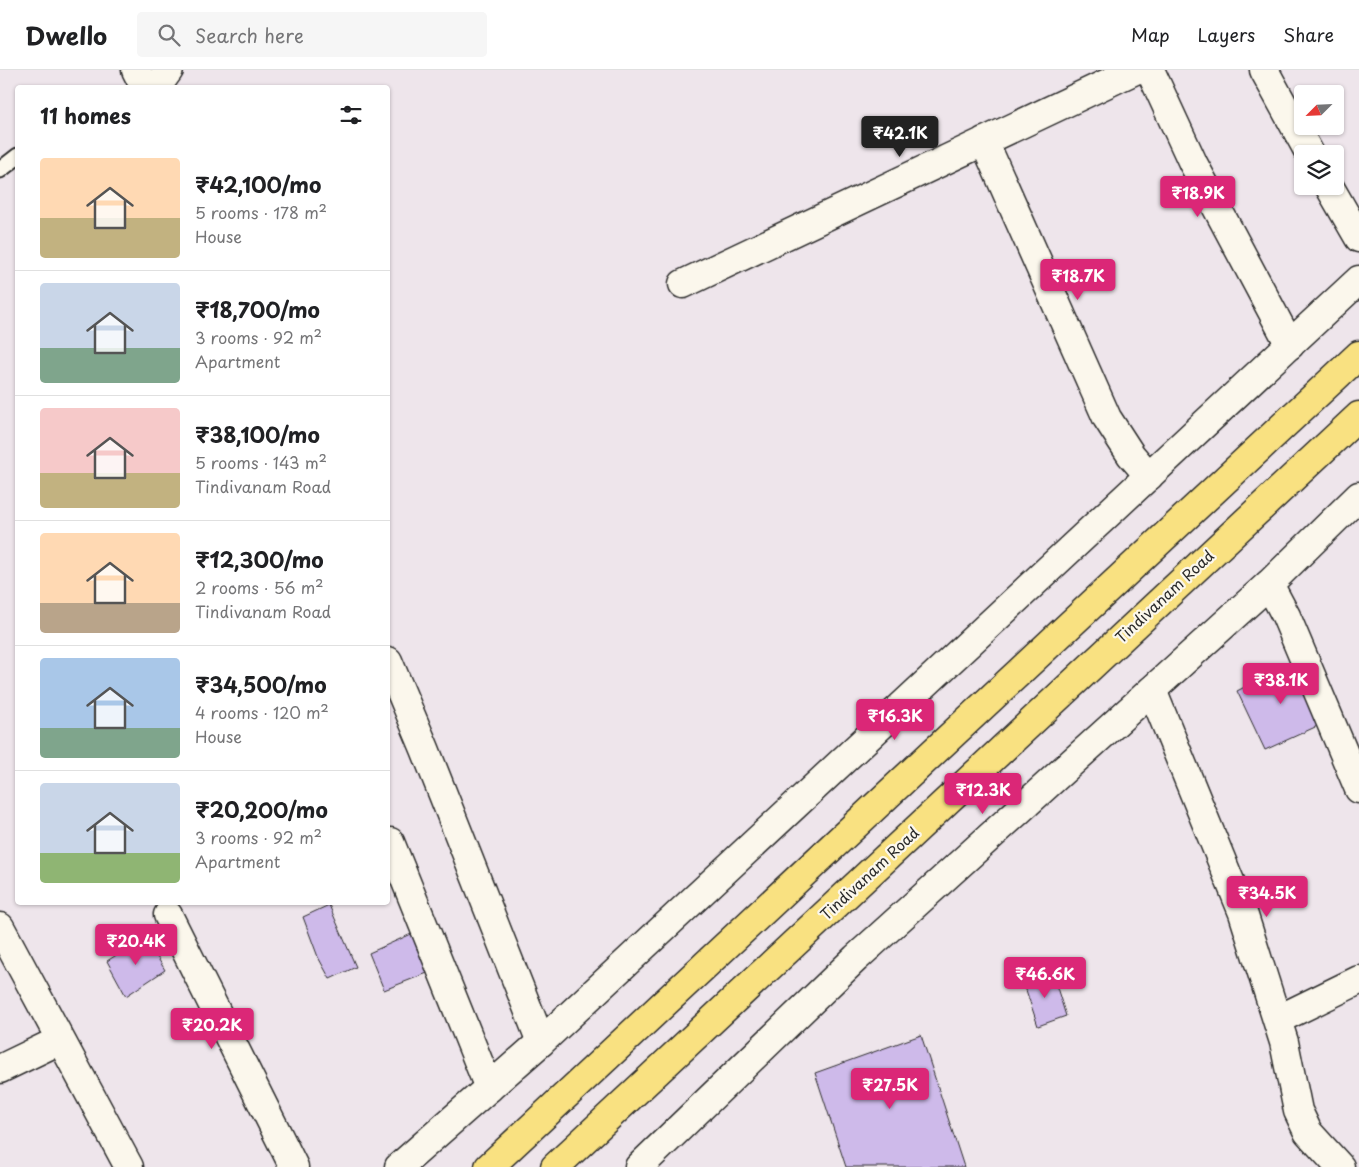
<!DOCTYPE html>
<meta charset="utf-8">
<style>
:root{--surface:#fff;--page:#f6f6f6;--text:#202124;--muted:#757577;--line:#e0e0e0;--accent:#db2777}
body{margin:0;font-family:"Playpen Sans",sans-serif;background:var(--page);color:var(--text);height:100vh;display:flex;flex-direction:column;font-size:19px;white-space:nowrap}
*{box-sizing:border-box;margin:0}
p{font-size:16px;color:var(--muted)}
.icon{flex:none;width:28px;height:28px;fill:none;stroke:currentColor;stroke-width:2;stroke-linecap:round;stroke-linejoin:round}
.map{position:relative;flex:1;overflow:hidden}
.side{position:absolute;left:15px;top:15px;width:375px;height:820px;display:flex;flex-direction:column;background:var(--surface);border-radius:5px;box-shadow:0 1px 4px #0004}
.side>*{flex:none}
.needle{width:32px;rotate:246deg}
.buttons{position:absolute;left:1294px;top:15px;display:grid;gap:10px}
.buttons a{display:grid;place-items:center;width:50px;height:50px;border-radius:5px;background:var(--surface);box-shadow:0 1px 4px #0004;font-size:25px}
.price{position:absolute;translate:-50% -42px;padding:0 11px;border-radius:5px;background:var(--accent);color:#fff;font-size:16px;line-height:32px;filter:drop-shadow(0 1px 2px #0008)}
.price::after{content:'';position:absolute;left:50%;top:30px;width:15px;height:11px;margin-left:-8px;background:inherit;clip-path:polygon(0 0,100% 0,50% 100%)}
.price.on{background:#222;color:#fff}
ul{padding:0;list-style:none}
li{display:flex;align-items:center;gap:15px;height:125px;padding:0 25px}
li+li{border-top:1px solid var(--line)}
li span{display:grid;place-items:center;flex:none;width:140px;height:100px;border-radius:5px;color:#555}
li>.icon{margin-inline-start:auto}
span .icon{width:60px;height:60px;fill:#fffc;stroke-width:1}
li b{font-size:21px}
h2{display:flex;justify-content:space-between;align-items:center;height:60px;padding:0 25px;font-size:21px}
header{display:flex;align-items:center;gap:30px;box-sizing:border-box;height:70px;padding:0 25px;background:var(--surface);border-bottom:1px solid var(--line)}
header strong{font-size:24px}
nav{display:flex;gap:28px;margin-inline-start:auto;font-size:18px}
.search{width:350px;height:45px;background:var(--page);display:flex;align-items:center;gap:12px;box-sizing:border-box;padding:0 18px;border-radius:5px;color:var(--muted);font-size:19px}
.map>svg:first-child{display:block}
</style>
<header>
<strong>Dwello</strong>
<div class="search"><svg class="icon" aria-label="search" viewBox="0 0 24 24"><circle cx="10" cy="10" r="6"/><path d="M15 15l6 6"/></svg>Search here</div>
<nav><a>Map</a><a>Layers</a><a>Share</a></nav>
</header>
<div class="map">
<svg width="1359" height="1097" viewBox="0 0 1359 1097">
<rect width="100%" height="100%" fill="#eee5eb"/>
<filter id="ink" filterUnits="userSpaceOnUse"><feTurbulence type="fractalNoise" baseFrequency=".02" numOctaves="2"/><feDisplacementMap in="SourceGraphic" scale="10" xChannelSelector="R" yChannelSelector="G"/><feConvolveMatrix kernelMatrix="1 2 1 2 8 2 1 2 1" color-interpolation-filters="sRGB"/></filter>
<g filter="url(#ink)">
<path fill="#cebaea" stroke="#2b2b2b" d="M 1299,589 L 1324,653 L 1265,680 L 1237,621 Z
M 329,835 L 356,897 L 330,909 L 318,887 L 303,847 Z
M 418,861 L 435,900 L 384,920 L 369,883 Z
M 145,867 L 165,900 L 126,926 L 107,891 Z
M 1052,902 L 1066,946 L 1038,956 L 1023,911 Z
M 921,965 L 964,1097 L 846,1097 L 815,1003 Z"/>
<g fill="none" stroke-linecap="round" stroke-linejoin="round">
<defs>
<path id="service" d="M 0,100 L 18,86"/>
<path id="minor" d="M 136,0 L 145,18
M 1150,0 L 1193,93 L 1290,275
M 1264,0 L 1310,84
M 156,18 L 169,0
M 984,71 L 1107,348 L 1131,385 L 1149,406
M 1329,116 L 1359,168
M 683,214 L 1135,0
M 1269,514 L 1286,546 L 1359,719
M 388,591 L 425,679 L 541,972
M 1152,620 L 1243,843 L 1284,972 L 1298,1041 L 1308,1062 L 1340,1097
M 390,772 L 489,1018
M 168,845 L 294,1097
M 0,857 L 129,1097
M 1277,950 L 1359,910
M 0,999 L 60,970"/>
<path id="tertiary" d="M 399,1097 L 541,972 L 1359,210
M 639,1097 L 856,888 L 1269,514 L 1359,426"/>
<path id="trunk" d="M 489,1097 L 1359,285
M 555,1097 L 1359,346"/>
</defs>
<use href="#service" stroke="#2b2b2b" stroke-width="19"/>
<use href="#minor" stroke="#2b2b2b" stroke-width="31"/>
<use href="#tertiary" stroke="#2b2b2b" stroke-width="31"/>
<use href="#trunk" stroke="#2b2b2b" stroke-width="31"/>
<use href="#service" stroke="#fbf7ec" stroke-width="15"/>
<use href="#minor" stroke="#fbf7ec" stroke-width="28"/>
<use href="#tertiary" stroke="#fbf7ec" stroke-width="28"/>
<use href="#trunk" stroke="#f9e181" stroke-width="28"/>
</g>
</g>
<g text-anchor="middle" stroke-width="4.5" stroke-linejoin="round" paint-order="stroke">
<g font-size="15" fill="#2b2b2b" stroke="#fbf7ec">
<text transform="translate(1165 527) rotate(-43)" y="5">Tindivanam Road</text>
<text transform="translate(870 804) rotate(-43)" y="5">Tindivanam Road</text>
</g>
</g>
</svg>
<div class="buttons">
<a><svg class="needle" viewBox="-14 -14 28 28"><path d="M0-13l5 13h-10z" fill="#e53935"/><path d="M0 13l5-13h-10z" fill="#757577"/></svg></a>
<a><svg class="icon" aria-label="layers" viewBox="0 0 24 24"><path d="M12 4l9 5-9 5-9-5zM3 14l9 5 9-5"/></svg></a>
</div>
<b class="price on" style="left:900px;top:88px">₹42.1K</b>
<b class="price" style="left:1198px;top:148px">₹18.9K</b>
<b class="price" style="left:1078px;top:231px">₹18.7K</b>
<b class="price" style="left:1281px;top:635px">₹38.1K</b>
<b class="price" style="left:895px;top:671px">₹16.3K</b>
<b class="price" style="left:983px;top:745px">₹12.3K</b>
<b class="price" style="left:1267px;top:848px">₹34.5K</b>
<b class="price" style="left:136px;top:896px">₹20.4K</b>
<b class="price" style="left:1045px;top:929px">₹46.6K</b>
<b class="price" style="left:212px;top:980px">₹20.2K</b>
<b class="price" style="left:890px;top:1040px">₹27.5K</b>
<section class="side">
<h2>11 homes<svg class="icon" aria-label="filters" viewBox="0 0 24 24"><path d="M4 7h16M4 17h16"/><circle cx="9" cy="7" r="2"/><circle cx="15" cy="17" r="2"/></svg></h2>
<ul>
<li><span style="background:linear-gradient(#ffd9b3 60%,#c2b280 0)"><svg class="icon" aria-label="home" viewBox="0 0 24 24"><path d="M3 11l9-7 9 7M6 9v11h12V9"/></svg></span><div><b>₹42,100/mo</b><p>5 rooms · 178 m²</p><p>House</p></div></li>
<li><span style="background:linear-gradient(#c9d6e8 65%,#7fa58c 0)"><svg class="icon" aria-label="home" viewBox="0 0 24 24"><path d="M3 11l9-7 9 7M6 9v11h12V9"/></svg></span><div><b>₹18,700/mo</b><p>3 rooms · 92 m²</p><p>Apartment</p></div></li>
<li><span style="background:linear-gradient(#f6c9c9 65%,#c2b280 0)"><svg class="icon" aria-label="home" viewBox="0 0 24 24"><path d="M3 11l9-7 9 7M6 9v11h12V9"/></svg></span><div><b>₹38,100/mo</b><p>5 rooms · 143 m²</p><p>Tindivanam Road</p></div></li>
<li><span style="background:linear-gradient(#ffd9b3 70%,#b9a48a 0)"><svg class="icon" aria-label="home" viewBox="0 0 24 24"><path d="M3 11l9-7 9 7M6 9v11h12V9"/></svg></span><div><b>₹12,300/mo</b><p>2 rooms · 56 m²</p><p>Tindivanam Road</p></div></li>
<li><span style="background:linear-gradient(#a9c7e8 70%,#7fa58c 0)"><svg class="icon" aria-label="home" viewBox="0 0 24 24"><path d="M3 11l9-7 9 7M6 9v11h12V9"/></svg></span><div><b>₹34,500/mo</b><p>4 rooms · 120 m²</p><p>House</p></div></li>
<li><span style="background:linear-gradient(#c9d6e8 70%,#8fb573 0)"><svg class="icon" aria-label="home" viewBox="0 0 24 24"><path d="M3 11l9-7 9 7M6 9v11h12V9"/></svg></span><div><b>₹20,200/mo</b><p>3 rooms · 92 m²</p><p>Apartment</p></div></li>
</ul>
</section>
</div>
